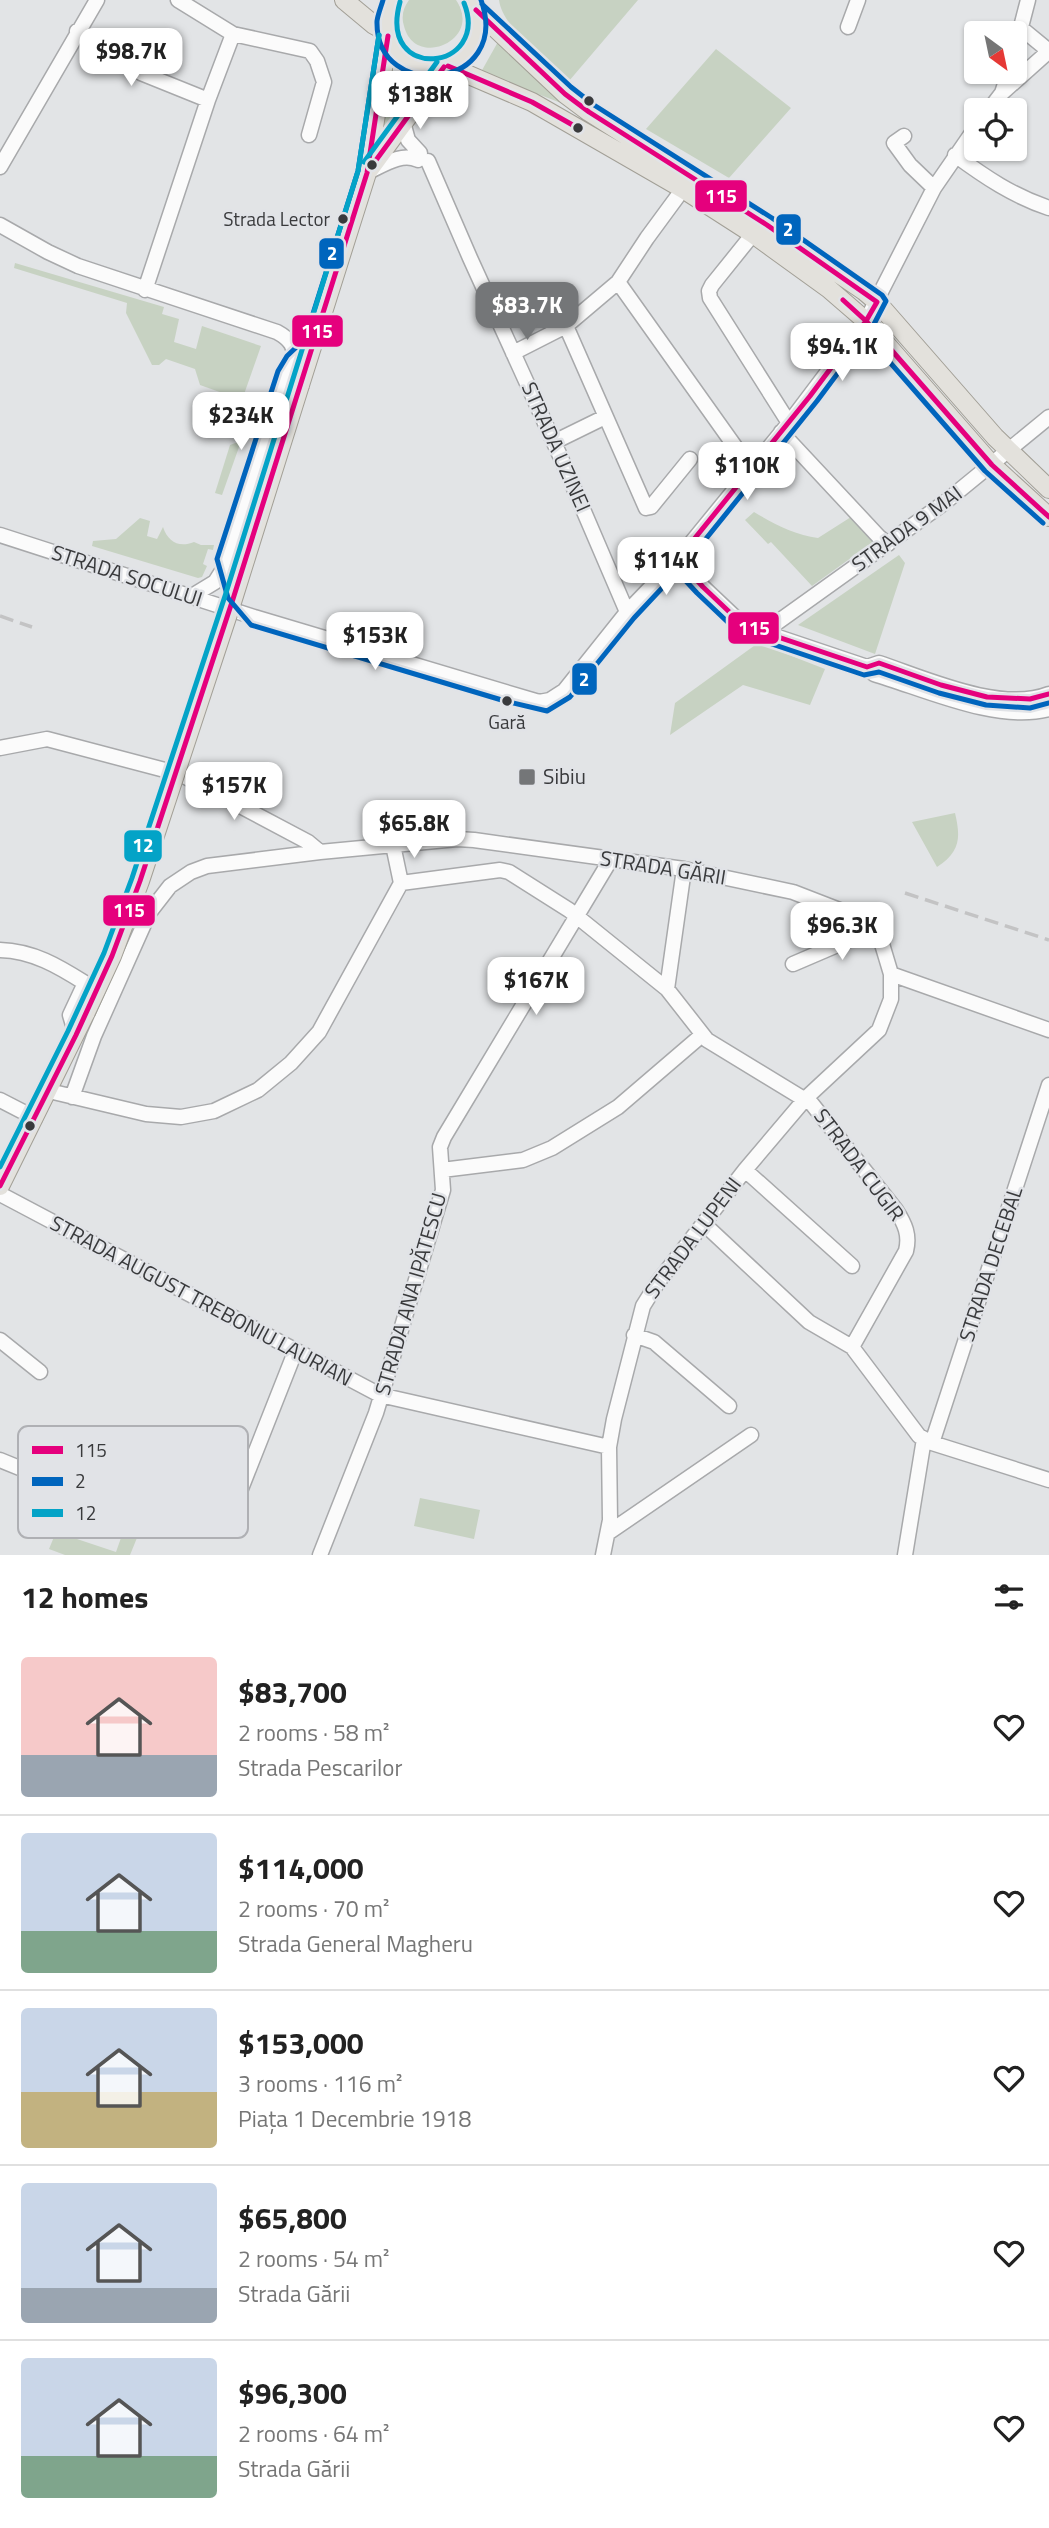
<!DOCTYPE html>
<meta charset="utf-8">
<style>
:root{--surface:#fff;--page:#f2f2f2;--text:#222;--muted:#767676;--line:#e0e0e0;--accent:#747678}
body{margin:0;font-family:"Titillium Web",sans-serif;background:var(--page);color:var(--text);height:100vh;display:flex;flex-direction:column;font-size:26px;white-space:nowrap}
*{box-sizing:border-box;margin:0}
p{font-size:23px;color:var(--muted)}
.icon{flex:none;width:38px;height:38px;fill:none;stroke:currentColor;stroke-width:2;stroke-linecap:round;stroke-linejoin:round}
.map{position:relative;height:1555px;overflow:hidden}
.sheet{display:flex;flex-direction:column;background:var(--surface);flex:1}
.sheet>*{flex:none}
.needle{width:46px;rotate:147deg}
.fabs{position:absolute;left:964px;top:21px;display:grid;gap:14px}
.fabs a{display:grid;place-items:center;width:63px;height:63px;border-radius:7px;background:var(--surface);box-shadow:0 2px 5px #0004;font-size:35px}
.price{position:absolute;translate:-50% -60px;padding:0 16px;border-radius:14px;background:#fff;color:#222;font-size:23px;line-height:46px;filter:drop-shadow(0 2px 4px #0008)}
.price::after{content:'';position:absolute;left:50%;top:42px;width:21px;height:16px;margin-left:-10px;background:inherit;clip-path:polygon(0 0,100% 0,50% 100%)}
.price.on{background:var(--accent);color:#fff}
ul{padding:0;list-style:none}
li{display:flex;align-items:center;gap:21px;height:175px;padding:0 21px}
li+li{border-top:2px solid var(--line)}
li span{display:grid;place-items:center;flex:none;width:196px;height:140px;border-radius:7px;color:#555}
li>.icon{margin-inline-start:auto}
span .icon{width:84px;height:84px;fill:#fffc;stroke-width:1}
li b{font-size:30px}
h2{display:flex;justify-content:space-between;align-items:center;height:84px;padding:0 21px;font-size:30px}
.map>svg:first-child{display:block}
</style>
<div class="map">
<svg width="1049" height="1555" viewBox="0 0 1049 1555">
<rect width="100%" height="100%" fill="#e2e4e6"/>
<path fill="#c7d2c2" d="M 409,0 L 456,0 C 484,40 415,70 404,26 C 401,17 403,8 409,0 Z
M 499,0 L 638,0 L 569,81 C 548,61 503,29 499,0 Z
M 499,40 L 564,101 L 561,103 L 481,72 Z
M 716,49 L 791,108 L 729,178 L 646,129 Z
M 388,71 L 418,89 L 380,142 Z
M 15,263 L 164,307 L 162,314 L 179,319 L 174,342 L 196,349 L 202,326 L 261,346 L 242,400 L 200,385 L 195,369 L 166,359 L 159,365 L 152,365 L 126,313 L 127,303 L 14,268 Z
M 241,432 L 244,433 L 222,495 L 215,493 L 230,445 L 238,442 Z
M 754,512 C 774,524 795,535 818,538 L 851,517 L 873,542 L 812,586 L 771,542 L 768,544 L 745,520 Z
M 140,518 L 150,521 L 147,536 L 157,539 L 163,527 C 168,542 179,548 194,542 L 201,545 L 214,545 L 213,550 L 208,549 L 203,564 L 207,566 L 202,577 L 198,578 L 92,546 L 93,541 L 116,539 Z
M 899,555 L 905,563 L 875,654 L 798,625 Z
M 758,643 L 825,669 L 810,705 L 743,685 L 670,735 L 675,703 Z
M 955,813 C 961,838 960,852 937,867 L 912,822 Z
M 70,1491 L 142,1515 L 137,1526 L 141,1528 L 130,1555 L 65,1555 L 49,1549 L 56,1532 L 116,1552 L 127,1521 L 67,1501 Z
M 420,1498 L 480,1510 L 474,1539 L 414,1526 Z"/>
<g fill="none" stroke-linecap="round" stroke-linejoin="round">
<defs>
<path id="minor" d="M 178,0 L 233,34 L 310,51 L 317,61 L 324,82 L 309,135
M 848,27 L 858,0
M 1021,28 L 1049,51
M 77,31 L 141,73 L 208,100
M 1015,50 L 1028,0
M 1002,93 L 1049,51
M 989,110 L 1002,93 L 1009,72
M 403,122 L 408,140 L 420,153
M 904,136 L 894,143 L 910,165 L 934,188
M 955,155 C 985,177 1013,196 1049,208
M 428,161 L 470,258 L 561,458 L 627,612
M 0,167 L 97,0
M 368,172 C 383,165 402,152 418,160
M 0,225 L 48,252 L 78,266 L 277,332 C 290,339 296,347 294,362
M 753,234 L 712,285 L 709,291 L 710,298 L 789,423
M 618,282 L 751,469
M 145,290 L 208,100 L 233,34
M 566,326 L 646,508 L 651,507 L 690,459
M 513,353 L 566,326 L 618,282 L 647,238 L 683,189
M 781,432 L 879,537 L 888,544
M 554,442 L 605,417
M 0,535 L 254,617 L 539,702 L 550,700 L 564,691 L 627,612 L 678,559 L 789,423 L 866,321 L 934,188 L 976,127
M 678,559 L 703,587 L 740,622 L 760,631 L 867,667 L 874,674 C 925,689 997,723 1049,709
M 192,596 L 215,582 L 222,571 L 286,374 L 299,357
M 760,631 L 775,624 L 944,503 L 1049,417
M 867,667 L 879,663 C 927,679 1001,713 1049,694
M 0,748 L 47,739 L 180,774 L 308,842 L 320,852
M 393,845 L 401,883
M 401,883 L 500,870 L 509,872 L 569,910 L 667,989 L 707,1040 L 812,1104 L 896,1210 C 905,1224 910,1235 906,1251 L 852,1347 L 919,1436 L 932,1443 L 1049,1480
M 0,950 C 33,951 58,966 85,983 L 70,1015 L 76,1035
M 793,964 L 877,928
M 891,974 L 1049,1030
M 667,989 L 684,869
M 49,1091 L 146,1114 L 181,1117 L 214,1111 L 258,1090 L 291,1063 L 319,1032 L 401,883
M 72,1097 L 94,1036 L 149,913 L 170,886 L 191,872 L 207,866 L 320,852 L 457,839 L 474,840 L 684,869 L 793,892 L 873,923 L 879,934 L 891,974 L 891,999 L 879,1030 L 806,1098 L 745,1170 L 658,1282 L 643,1306 L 614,1419 L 609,1447 L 610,1520 L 603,1555
M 0,1100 L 35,1118
M 442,1170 L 523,1160 L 552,1148 L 618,1107 L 702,1035
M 745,1170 L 852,1266
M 0,1194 L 380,1395 L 609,1447
M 703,1223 L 809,1322 L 852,1347
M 634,1335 L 654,1342 L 729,1406
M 0,1340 L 40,1372
M 932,1443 L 1049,1085
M 0,1460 L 27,1471
M 235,1504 L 295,1352
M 608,1533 L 751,1435
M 320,1555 L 376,1413 L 443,1190 L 440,1147 L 444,1137 L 611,859
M 905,1555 L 924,1439"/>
<path id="major" d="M 344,0 L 374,25 L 387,32
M 392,0 C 365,53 437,96 470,48 C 479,35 479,20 475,6
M 476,10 L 565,94 L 589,112 L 767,225 L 864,291 L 877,302 L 995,437 L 1049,489
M 448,66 L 532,102 L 683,189 L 753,234 L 829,289 L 866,321 L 992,465 L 1049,517
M 369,170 L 444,67
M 300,385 L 367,173 L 388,36
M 0,1186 L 86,1012"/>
</defs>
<use href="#minor" stroke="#a8a9ab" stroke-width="17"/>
<use href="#major" stroke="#a29f96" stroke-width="20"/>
<use href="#minor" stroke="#fbfbfb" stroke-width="14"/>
<use href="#major" stroke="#e3e1dc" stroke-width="18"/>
<path stroke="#c3c3c4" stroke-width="3.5" stroke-dasharray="14 7" stroke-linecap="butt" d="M 0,616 L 32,627
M 905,893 L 1049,940"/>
<defs>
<path id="major-bridge" d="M 86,1012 L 112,956 L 140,881 L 233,599 L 300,385"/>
</defs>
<use href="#major-bridge" stroke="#a29f96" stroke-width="20" stroke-linecap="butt"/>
<use href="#major-bridge" stroke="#e3e1dc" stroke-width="18"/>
<defs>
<path id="bus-1" d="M 476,10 L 565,94 L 589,112 L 767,225 L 877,302 L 866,321 L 810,396 L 678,559 L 703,587 L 740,622 L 760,631 L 867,667 L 879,663 L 941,685 L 987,697 L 1030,699 L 1049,694
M 448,66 L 532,102 L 578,128
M 371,167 L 444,67
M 843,300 L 866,321 L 992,465 L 1049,517
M 0,1186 L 76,1035 L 112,956 L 140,881 L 233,599 L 367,173 L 388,36"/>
<path id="bus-2" d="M 383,0 C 381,7 378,14 377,21 C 375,104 513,89 481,0
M 379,35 L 358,171 L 305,339 L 287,356 L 278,371 L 217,559 L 228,598 L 251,625 L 505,701 L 547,711 L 570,697 L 634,618 L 692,556 L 817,401 L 873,326 L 886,301 L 882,295 L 772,218 L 594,105 L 571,87 L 482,4
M 859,327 L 985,471 L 1043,523
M 671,565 L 697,593 L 736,630 L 757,639 L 864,675 L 879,672 L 939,693 L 986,705 L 1030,708 L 1049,703"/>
<path id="bus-3" d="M 400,2 C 377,84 491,71 464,3
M 364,162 L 437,62
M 0,1167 L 68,1031 L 104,953 L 132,878 L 225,596 L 358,171 L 379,35"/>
</defs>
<use href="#bus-1" stroke="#e1e3e7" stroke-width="10"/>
<use href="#bus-2" stroke="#e1e3e7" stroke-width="10"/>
<use href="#bus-3" stroke="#e1e3e7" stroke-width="10"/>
<use href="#bus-1" stroke="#e5007d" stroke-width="5"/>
<use href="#bus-2" stroke="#0065bd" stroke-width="5"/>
<use href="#bus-3" stroke="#03a3c7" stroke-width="5"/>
</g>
<g fill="#393a3c" stroke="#e1e3e7" stroke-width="2.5">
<circle cx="589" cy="101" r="6"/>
<circle cx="578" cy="128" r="6"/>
<circle cx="372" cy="165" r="6"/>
<circle cx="343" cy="219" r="6"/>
<circle cx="507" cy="701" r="6"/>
<circle cx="30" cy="1126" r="6"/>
</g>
<rect fill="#747678" stroke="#e1e3e7" stroke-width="2.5" x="518" y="768" width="18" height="18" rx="3.5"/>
<g text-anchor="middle" stroke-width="5" stroke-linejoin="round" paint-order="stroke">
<g font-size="19" fill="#393a3c" stroke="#e1e3e7" text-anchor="end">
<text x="330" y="226">Strada Lector</text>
<text x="507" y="729" text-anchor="middle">Gară</text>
</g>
<g font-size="21" fill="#393a3c" stroke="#e1e3e7">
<text transform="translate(556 447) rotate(66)" y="7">STRADA UZINEI</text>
<text transform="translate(907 529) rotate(-36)" y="7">STRADA 9 MAI</text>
<text transform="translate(127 576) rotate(18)" y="7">STRADA SOCULUI</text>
<text transform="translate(663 868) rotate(9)" y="7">STRADA GĂRII</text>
<text transform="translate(859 1165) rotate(53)" y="7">STRADA CUGIR</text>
<text transform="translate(693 1238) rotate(-53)" y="7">STRADA LUPENI</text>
<text transform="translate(991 1264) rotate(-72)" y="7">STRADA DECEBAL</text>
<text transform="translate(411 1294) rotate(-74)" y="7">STRADA ANA IPĂTESCU</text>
<text transform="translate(201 1301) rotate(28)" y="7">STRADA AUGUST TREBONIU LAURIAN</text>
</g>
<g font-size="21" fill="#393a3c" stroke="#e1e3e7" text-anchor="start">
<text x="543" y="784">Sibiu</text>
</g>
</g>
<rect x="18" y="1426" width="230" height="112" rx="10" fill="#e1e3e7" stroke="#afb0b4" stroke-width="2"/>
<rect x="32" y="1446" width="31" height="8" fill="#e5007d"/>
<rect x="32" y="1477" width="31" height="9" fill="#0065bd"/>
<rect x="32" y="1509" width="31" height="8" fill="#03a3c7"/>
<g font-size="19" fill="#393a3c">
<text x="75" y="1457">115</text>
<text x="75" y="1488">2</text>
<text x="75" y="1520">12</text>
</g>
<g stroke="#e1e3e7" stroke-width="2.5">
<rect x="694" y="179" width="54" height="34" rx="7" fill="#e5007d"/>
<rect x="775" y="213" width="27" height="33" rx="7" fill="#0065bd"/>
<rect x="318" y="237" width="27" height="33" rx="7" fill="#0065bd"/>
<rect x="291" y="314" width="53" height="34" rx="7" fill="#e5007d"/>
<rect x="727" y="611" width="53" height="34" rx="7" fill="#e5007d"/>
<rect x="571" y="662" width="27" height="34" rx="7" fill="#0065bd"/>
<rect x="123" y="829" width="40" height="34" rx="7" fill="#03a3c7"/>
<rect x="102" y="894" width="54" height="33" rx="7" fill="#e5007d"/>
</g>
<g font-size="19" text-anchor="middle" font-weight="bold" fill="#fff">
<text x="721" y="203">115</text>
<text x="788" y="236">2</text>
<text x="332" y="260">2</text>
<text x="317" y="338">115</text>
<text x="754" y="635">115</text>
<text x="584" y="686">2</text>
<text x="143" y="852">12</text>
<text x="129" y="917">115</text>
</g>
</svg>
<div class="fabs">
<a><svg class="needle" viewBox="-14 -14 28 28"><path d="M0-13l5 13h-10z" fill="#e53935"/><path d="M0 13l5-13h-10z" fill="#767676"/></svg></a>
<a><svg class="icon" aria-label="locate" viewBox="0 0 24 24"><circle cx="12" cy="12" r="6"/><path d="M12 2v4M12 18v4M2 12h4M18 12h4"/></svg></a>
</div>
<b class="price" style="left:131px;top:88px">$98.7K</b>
<b class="price" style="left:420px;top:131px">$138K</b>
<b class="price on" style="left:527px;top:342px">$83.7K</b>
<b class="price" style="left:842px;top:383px">$94.1K</b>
<b class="price" style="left:241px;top:452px">$234K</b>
<b class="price" style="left:747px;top:502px">$110K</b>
<b class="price" style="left:666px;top:597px">$114K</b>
<b class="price" style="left:375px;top:672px">$153K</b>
<b class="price" style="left:234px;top:822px">$157K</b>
<b class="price" style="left:414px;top:860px">$65.8K</b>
<b class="price" style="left:842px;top:962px">$96.3K</b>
<b class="price" style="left:536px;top:1017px">$167K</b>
</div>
<section class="sheet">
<h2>12 homes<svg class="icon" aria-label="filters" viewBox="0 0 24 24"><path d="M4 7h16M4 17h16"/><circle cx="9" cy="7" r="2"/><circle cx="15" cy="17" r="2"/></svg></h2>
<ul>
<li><span style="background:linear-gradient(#f6c9c9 70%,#9aa5b1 0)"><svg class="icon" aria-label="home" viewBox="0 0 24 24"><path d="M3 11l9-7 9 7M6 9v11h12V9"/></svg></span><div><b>$83,700</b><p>2 rooms · 58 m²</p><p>Strada Pescarilor</p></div><svg class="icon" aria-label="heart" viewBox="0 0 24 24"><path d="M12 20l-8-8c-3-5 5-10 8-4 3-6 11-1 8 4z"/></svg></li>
<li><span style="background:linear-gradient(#c9d6e8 70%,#7fa58c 0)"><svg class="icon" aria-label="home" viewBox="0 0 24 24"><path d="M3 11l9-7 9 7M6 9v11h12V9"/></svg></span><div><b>$114,000</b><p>2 rooms · 70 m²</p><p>Strada General Magheru</p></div><svg class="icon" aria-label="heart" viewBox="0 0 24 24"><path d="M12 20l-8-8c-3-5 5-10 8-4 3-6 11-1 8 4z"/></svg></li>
<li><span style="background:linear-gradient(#c9d6e8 60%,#c2b280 0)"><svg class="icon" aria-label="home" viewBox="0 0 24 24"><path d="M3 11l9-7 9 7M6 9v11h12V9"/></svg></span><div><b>$153,000</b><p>3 rooms · 116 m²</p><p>Piața 1 Decembrie 1918</p></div><svg class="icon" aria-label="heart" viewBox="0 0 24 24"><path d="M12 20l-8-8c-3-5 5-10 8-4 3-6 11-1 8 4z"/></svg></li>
<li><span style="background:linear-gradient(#c9d6e8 75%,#9aa5b1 0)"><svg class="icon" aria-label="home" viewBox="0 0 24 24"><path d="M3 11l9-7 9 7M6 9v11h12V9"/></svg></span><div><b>$65,800</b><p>2 rooms · 54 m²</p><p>Strada Gării</p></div><svg class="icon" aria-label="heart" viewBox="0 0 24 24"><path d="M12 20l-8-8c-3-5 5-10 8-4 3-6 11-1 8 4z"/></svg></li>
<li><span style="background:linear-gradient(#c9d6e8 70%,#7fa58c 0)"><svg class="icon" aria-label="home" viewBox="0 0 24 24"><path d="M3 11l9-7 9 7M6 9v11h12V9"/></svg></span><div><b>$96,300</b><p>2 rooms · 64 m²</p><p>Strada Gării</p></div><svg class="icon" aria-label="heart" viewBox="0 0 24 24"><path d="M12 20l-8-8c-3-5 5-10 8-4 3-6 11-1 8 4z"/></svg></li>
</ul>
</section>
